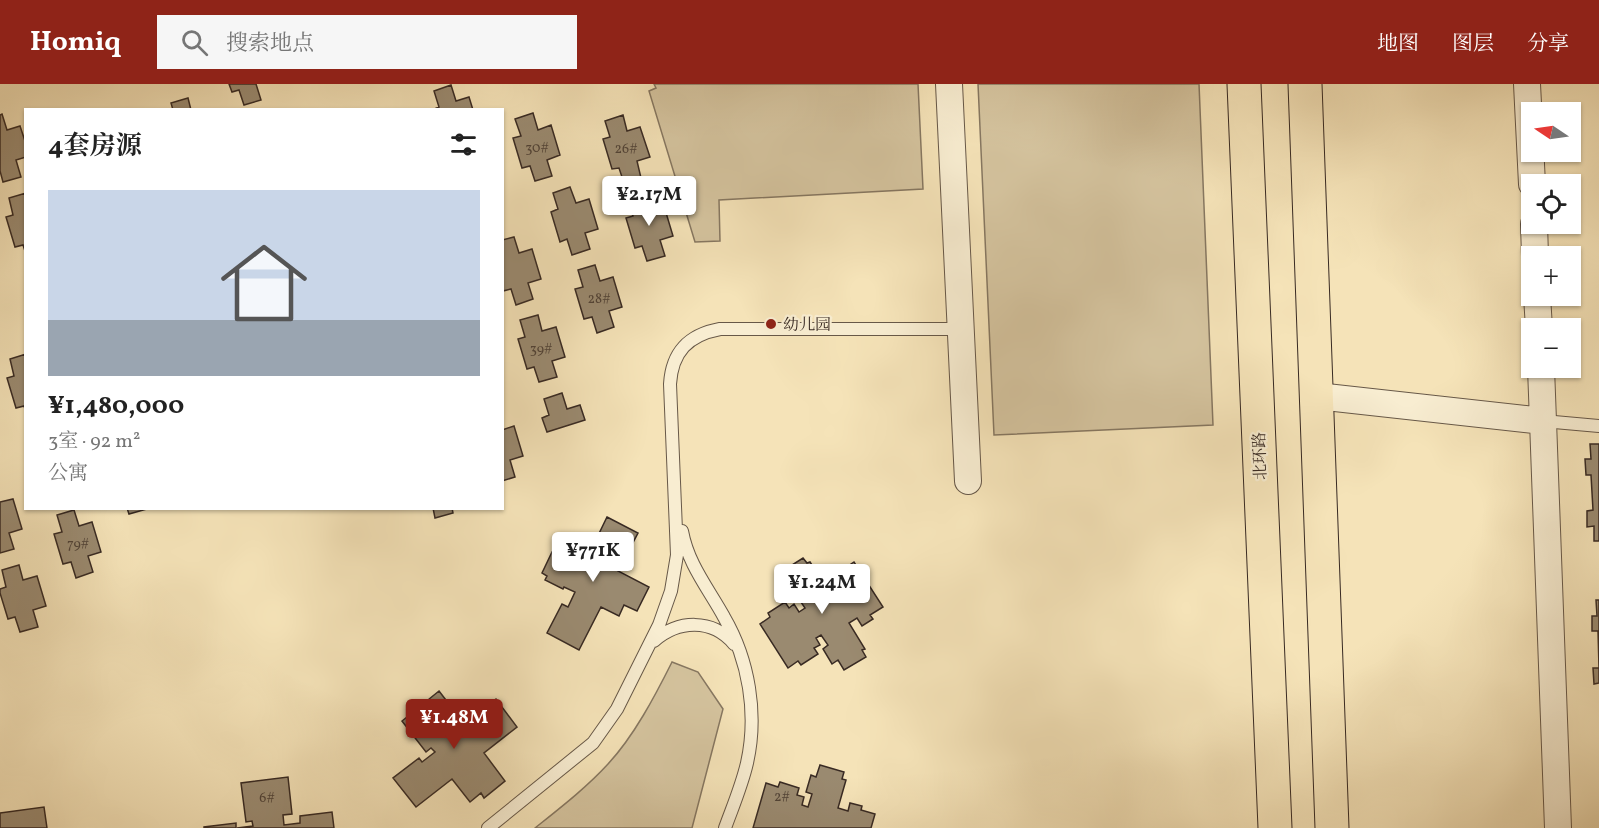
<!DOCTYPE html>
<html lang="zh">
<meta charset="utf-8">
<style>
:root{--surface:#fff;--page:#f6f6f6;--text:#222;--muted:#767676;--accent:#8f2418}
body{margin:0;font-family:Vollkorn,"Noto Serif SC",serif;background:var(--page);color:var(--text);height:100vh;display:flex;flex-direction:column;font-size:22px;white-space:nowrap}
*{box-sizing:border-box;margin:0}
p{font-size:20px;color:var(--muted)}
.icon{flex:none;width:33px;height:33px;fill:none;stroke:currentColor;stroke-width:2;stroke-linecap:round;stroke-linejoin:round}
.map{position:relative;flex:1;overflow:hidden}
.side{position:absolute;left:24px;top:24px;width:480px;height:402px;display:flex;flex-direction:column;background:var(--surface);border-radius:0px;box-shadow:0 2px 4px #0004}
.side>*{flex:none}
.needle{width:39px;rotate:283deg}
.buttons{position:absolute;left:1521px;top:18px;display:grid;gap:12px}
.buttons a{display:grid;place-items:center;width:60px;height:60px;border-radius:0px;background:var(--surface);box-shadow:0 2px 4px #0004;font-size:30px}
.price{position:absolute;translate:-50% -51px;padding:0 14px;border-radius:6px;background:#fff;color:#222;font-size:20px;line-height:39px;filter:drop-shadow(0 2px 3px #0008)}
.price::after{content:'';position:absolute;left:50%;top:36px;width:18px;height:14px;margin-left:-9px;background:inherit;clip-path:polygon(0 0,100% 0,50% 100%)}
.price.current{background:var(--accent);color:#fff}
ul{padding:0;list-style:none}
li{display:grid;align-content:center;gap:12px;height:318px;padding:0 24px}
li span{display:grid;place-items:center;height:186px;border-radius:0px;color:#555}
li>.icon{margin-inline-start:auto}
span .icon{width:108px;height:108px;fill:#fffc;stroke-width:1}
li b{font-size:26px}
h2{display:flex;justify-content:space-between;align-items:center;height:72px;padding:0 24px;font-size:26px}
header{display:flex;align-items:center;gap:36px;box-sizing:border-box;height:84px;padding:0 30px;background:var(--accent);color:#fff}
header strong{font-size:28px}
nav{display:flex;gap:33px;margin-inline-start:auto;font-size:21px}
.search{width:420px;height:54px;background:var(--page);display:flex;align-items:center;gap:15px;box-sizing:border-box;padding:0 21px;border-radius:0px;color:var(--muted);font-size:22px}
.map>svg:first-child{display:block}
</style>
<header>
<strong>Homiq</strong>
<div class="search"><svg class="icon" aria-label="search" viewBox="0 0 24 24"><circle cx="10" cy="10" r="6"/><path d="M15 15l6 6"/></svg>搜索地点</div>
<nav><a>地图</a><a>图层</a><a>分享</a></nav>
</header>
<div class="map">
<svg width="1599" height="744" viewBox="0 0 1599 744">
<rect width="100%" height="100%" fill="#f5e3b8"/>
<filter id="stains"><feTurbulence type="fractalNoise" baseFrequency=".00333" numOctaves="4"/><feColorMatrix values="0 0 0 0 .2 0 0 0 0 .09 0 0 0 0 .02 0 0 0 .5 -.17"/></filter>
<radialGradient id="worn" r=".72"><stop offset=".6" stop-color="#630" stop-opacity="0"/><stop offset="1" stop-color="#630" stop-opacity=".3"/></radialGradient>
<path fill="#d5c49f" stroke="#867761" stroke-width="1.5" d="M 654,0 L 918,0 L 923,105 L 719,116 L 720,157 L 695,158 L 649,7 L 656,4 Z
M 978,0 L 1199,0 L 1213,341 L 994,351 Z
M 672,578 L 698,588 L 723,625 L 692,744 L 535,744 C 560,724 586,704 608,680 C 634,652 655,612 672,578 Z"/>
<path fill="#9a8a70" stroke="#382a23" stroke-width="1.5" d="M 229,0 L 256,0 L 261,16 L 244,21 L 239,6 L 232,8 Z
M 451,1 L 456,17 L 469,13 L 473,26 L 432,26 L 439,23 L 434,7 Z
M 188,14 L 191,26 L 173,26 L 171,19 Z
M 533,29 L 538,46 L 551,41 L 560,71 L 547,76 L 552,92 L 535,97 L 530,82 L 522,84 L 513,54 L 521,52 L 515,35 Z
M 2,30 L 7,46 L 20,42 L 26,60 L 26,73 L 16,76 L 21,93 L 3,98 L 0,87 L 0,31 Z
M 623,31 L 627,47 L 640,43 L 650,73 L 637,77 L 641,94 L 624,99 L 619,84 L 612,85 L 603,55 L 610,53 L 605,37 Z
M 570,103 L 576,119 L 589,115 L 598,145 L 585,149 L 590,165 L 572,171 L 567,155 L 560,158 L 551,128 L 558,125 L 553,109 Z
M 26,109 L 26,170 L 23,161 L 15,163 L 6,133 L 13,131 L 9,114 Z
M 646,110 L 651,126 L 664,122 L 673,152 L 660,156 L 665,172 L 647,177 L 642,162 L 635,164 L 626,134 L 633,132 L 629,115 Z
M 514,153 L 519,169 L 532,165 L 541,195 L 528,199 L 533,215 L 516,221 L 511,205 L 503,207 L 502,204 L 502,156 Z
M 595,181 L 600,197 L 613,193 L 622,223 L 609,227 L 614,243 L 597,249 L 592,233 L 584,235 L 575,205 L 583,203 L 578,186 Z
M 538,231 L 542,247 L 556,243 L 565,273 L 552,277 L 557,293 L 539,298 L 534,283 L 527,285 L 518,255 L 525,253 L 520,236 Z
M 26,270 L 26,328 L 24,322 L 16,324 L 7,294 L 14,292 L 10,275 Z
M 562,309 L 567,325 L 580,321 L 585,336 L 547,348 L 542,334 L 549,331 L 544,315 Z
M 514,342 L 523,372 L 510,376 L 515,393 L 502,397 L 502,346 Z
M 1590,360 L 1599,360 L 1599,457 L 1594,457 L 1594,442 L 1587,443 L 1587,427 L 1593,426 L 1591,391 L 1586,391 L 1585,375 L 1591,375 Z
M 13,415 L 22,445 L 9,449 L 14,465 L 0,469 L 0,418 Z
M 127,424 L 147,424 L 147,425 L 129,430 Z
M 433,424 L 452,424 L 453,429 L 435,434 Z
M 74,426 L 79,442 L 92,438 L 101,468 L 88,472 L 93,488 L 76,494 L 71,478 L 63,480 L 54,450 L 62,448 L 57,431 Z
M 607,433 L 638,449 L 618,487 L 649,503 L 637,527 L 624,521 L 619,532 L 601,523 L 579,566 L 547,549 L 562,520 L 568,523 L 575,508 L 564,503 L 563,505 L 545,496 L 547,492 L 542,489 L 552,468 L 557,471 L 562,460 L 586,472 L 583,478 L 589,481 L 597,464 L 593,462 Z
M 803,474 L 807,479 L 810,478 L 826,503 L 834,497 L 830,489 L 840,483 L 842,486 L 854,478 L 883,523 L 870,531 L 873,535 L 862,542 L 857,534 L 849,539 L 865,565 L 862,566 L 866,573 L 844,586 L 838,576 L 832,580 L 823,565 L 828,561 L 821,551 L 816,554 L 820,561 L 814,564 L 818,570 L 801,581 L 798,577 L 788,584 L 760,540 L 770,533 L 768,529 L 785,518 L 789,524 L 794,520 L 799,528 L 805,524 L 797,512 L 792,516 L 783,501 L 788,498 L 781,488 Z
M 19,481 L 23,496 L 37,492 L 46,522 L 33,526 L 38,543 L 20,548 L 15,533 L 8,535 L 0,509 L 0,505 L 6,503 L 2,486 Z
M 1596,516 L 1599,516 L 1599,599 L 1594,600 L 1593,584 L 1599,584 L 1598,547 L 1592,547 L 1592,532 L 1597,532 Z
M 439,607 L 462,637 L 455,643 L 460,650 L 474,640 L 469,635 L 496,615 L 517,643 L 484,669 L 505,697 L 484,714 L 481,709 L 470,718 L 452,695 L 416,723 L 393,694 L 419,674 L 422,678 L 435,668 L 431,664 L 426,668 L 402,637 Z
M 820,681 L 844,688 L 842,695 L 846,696 L 838,724 L 848,727 L 850,719 L 862,722 L 861,726 L 875,730 L 871,744 L 753,744 L 766,699 L 778,703 L 780,698 L 799,704 L 797,711 L 804,713 L 802,721 L 808,723 L 812,710 L 806,708 L 811,691 L 816,693 Z
M 288,693 L 292,730 L 283,731 L 284,741 L 300,739 L 300,732 L 332,728 L 334,744 L 237,744 L 253,742 L 252,737 L 246,738 L 241,699 Z
M 44,723 L 47,744 L 0,744 L 0,729 Z
M 236,739 L 236,744 L 204,744 L 204,743 Z"/>
<g fill="none" stroke-linecap="round" stroke-linejoin="round">
<defs>
<path id="lane" d="M 1543,337 L 1599,342
M 682,447 C 688,480 708,504 724,533 C 749,576 758,630 747,679 C 742,701 733,722 725,744
M 654,557 C 678,536 712,534 734,560
M 488,744 L 593,659 L 617,625 L 659,541 L 671,507 L 677,471 L 670,300 C 672,268 688,251 720,245 L 961,245"/>
<path id="street" d="M 949,0 L 968,397
M 1527,0 L 1532,100
M 1534,140 L 1535,172
M 1537,212 L 1539,244
M 1317,312 L 1543,337 L 1541,284
M 1543,337 L 1558,744"/>
<path id="primary" d="M 1244,0 L 1275,744
M 1305,0 L 1332,744"/>
</defs>
<use href="#lane" stroke="#675848" stroke-width="14"/>
<use href="#street" stroke="#675848" stroke-width="28"/>
<use href="#primary" stroke="#382a23" stroke-width="35"/>
<use href="#lane" stroke="#f8edd1" stroke-width="12"/>
<use href="#street" stroke="#f8edd1" stroke-width="26"/>
<use href="#primary" stroke="#f5e3b8" stroke-width="33"/>
</g>
<circle fill="#8f2418" stroke="#f8edd1" stroke-width="2" cx="771" cy="240" r="6"/>
<g text-anchor="middle" stroke-width="4.5" stroke-linejoin="round" paint-order="stroke">
<g font-size="14" fill="#504236">
<text x="537" y="68">30#</text>
<text x="626" y="69">26#</text>
<text x="599" y="219">28#</text>
<text x="541" y="269">39#</text>
<text x="78" y="464">79#</text>
<text x="782" y="717">2#</text>
<text x="267" y="718">6#</text>
</g>
<g font-size="16" fill="#382a23" stroke="#f8edd1" text-anchor="start">
<text x="783" y="246">幼儿园</text>
</g>
<g font-size="16" fill="#382a23" stroke="#f8edd1">
<text transform="translate(1259 372) rotate(-92)" y="6">北环路</text>
</g>
</g>
<rect width="100%" height="100%" filter="url(#stains)"/>
<rect width="100%" height="100%" fill="url(#worn)"/>
</svg>
<div class="buttons">
<a><svg class="needle" viewBox="-14 -14 28 28"><path d="M0-13l5 13h-10z" fill="#e53935"/><path d="M0 13l5-13h-10z" fill="#767676"/></svg></a>
<a><svg class="icon" aria-label="locate" viewBox="0 0 24 24"><circle cx="12" cy="12" r="6"/><path d="M12 2v4M12 18v4M2 12h4M18 12h4"/></svg></a>
<a>+</a>
<a>−</a>
</div>
<b class="price" style="left:649px;top:143px">¥2.17M</b>
<b class="price" style="left:593px;top:499px">¥771K</b>
<b class="price" style="left:822px;top:531px">¥1.24M</b>
<b class="price current" style="left:454px;top:666px">¥1.48M</b>
<section class="side">
<h2>4套房源<svg class="icon" aria-label="filters" viewBox="0 0 24 24"><path d="M4 7h16M4 17h16"/><circle cx="9" cy="7" r="2"/><circle cx="15" cy="17" r="2"/></svg></h2>
<ul>
<li><span style="background:linear-gradient(#c9d6e8 70%,#9aa5b1 0)"><svg class="icon" aria-label="home" viewBox="0 0 24 24"><path d="M3 11l9-7 9 7M6 9v11h12V9"/></svg></span><div><b>¥1,480,000</b><p>3室 · 92 m²</p><p>公寓</p></div></li>
</ul>
</section>
</div>
